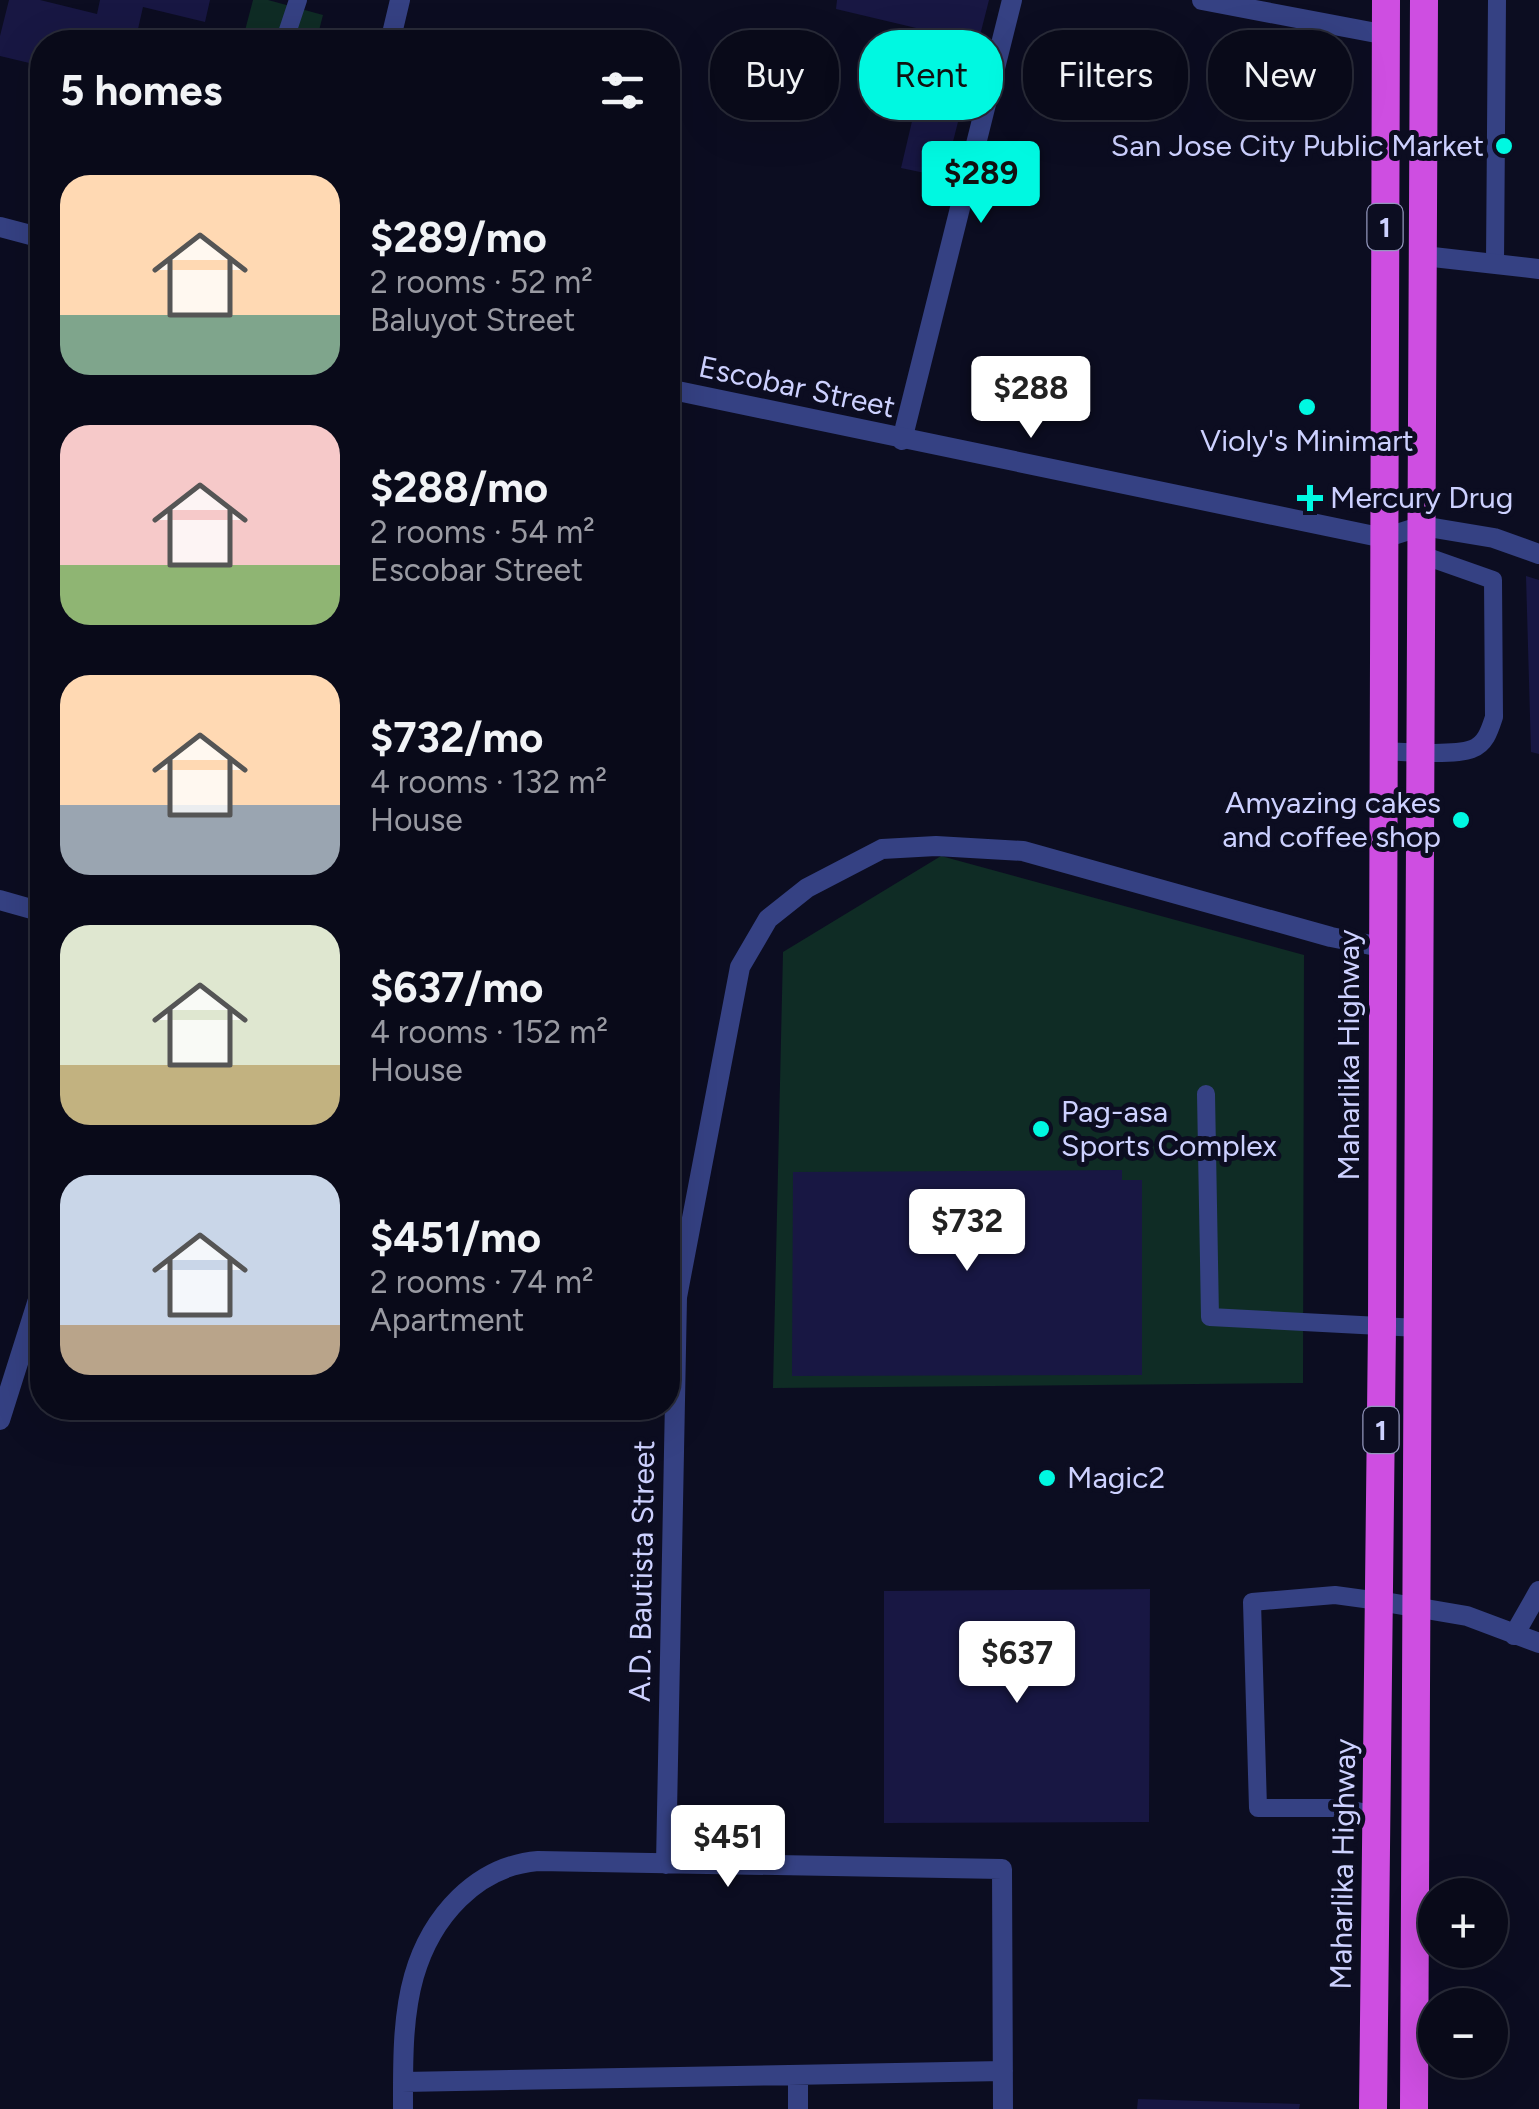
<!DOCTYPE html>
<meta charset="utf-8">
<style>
:root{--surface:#090a19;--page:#171826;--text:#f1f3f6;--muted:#999aa2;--line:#292b38;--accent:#00f8e1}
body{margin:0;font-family:Figtree,sans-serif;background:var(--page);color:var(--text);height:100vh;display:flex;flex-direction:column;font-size:38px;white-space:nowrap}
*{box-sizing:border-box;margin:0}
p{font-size:32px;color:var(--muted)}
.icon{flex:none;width:55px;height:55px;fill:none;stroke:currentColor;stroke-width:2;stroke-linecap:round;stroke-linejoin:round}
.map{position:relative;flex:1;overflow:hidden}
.side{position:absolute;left:30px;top:30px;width:650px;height:1390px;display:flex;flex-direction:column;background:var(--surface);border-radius:40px;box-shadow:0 10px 40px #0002,0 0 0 2px var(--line)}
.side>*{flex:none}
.hud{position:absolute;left:710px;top:30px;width:678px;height:90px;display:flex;gap:20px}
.tools{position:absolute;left:1418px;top:1878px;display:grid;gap:20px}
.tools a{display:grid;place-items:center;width:90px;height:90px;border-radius:50%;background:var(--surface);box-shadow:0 10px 40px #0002,0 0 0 2px var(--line);font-size:50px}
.price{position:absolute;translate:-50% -85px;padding:0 22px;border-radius:10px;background:#fff;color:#222;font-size:32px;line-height:65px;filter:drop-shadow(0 2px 5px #0008)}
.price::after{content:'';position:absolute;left:50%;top:60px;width:30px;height:22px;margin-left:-15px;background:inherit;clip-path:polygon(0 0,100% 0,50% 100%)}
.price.current{background:var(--accent);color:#111}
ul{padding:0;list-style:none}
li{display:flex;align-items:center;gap:30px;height:250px;padding:0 30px}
li span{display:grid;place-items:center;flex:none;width:280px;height:200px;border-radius:30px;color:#555}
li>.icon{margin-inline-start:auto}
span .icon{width:120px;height:120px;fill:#fffc;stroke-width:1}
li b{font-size:42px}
h2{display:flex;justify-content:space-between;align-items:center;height:120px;padding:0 30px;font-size:42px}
.pill{padding:0 35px;border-radius:40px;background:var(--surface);box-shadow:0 10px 40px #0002,0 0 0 2px var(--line);font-size:35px;line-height:90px}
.pill.current{background:var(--accent);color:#111}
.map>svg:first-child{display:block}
</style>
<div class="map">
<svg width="1539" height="2109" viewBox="0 0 1539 2109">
<rect width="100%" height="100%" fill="#0c0d21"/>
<path fill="#0f2c25" d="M 253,0 L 268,0 L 323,15 L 316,42 L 242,42 Z
M 941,856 L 1304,955 L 1303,1383 L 773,1388 L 783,952 Z"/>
<path fill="#181743" d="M 9,0 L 40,0 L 97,14 L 100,0 L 210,0 L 205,22 L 143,7 L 138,29 L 187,42 L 42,42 L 42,66 L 0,56 L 0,36 Z
M 837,0 L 989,0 L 944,177 L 901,168 L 933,32 L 836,9 Z
M 1526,576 L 1539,580 L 1539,754 L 1531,752 Z
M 1122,1170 L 1122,1180 L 1142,1180 L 1142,1375 L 792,1376 L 793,1172 Z
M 1150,1589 L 1149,1822 L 884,1823 L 884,1591 Z
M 1138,2099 L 1300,2104 L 1299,2109 L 1137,2109 Z"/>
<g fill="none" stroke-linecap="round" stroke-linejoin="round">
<path stroke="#354183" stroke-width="18" d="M 284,42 L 298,0
M 1495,263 L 1497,0
M 1383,751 C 1404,752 1454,756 1472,749 C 1486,744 1490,729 1494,717 L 1493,580 L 1422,555
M 1206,1094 L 1210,1317 L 1418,1328
M 1376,1815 L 1343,1808 L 1258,1808 L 1252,1602 L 1335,1595 L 1379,1601"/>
<path stroke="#354183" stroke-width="20" d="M 1202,0 L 1387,35
M 1424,256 L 1539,269
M 902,440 L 1012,0
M 1422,526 L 1494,538 L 1539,554
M 0,900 L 42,912
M 1379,1601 L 1467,1616 L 1539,1643
M 1514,1635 L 1539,1591
M 666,1864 L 677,1297 L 740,967 L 768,919 L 807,888 L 882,849 L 936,846 L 1023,851 L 1331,937 L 1381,947
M 798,2075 L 798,2109
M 403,2082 L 1003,2071
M 403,2109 C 403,2066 402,2018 414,1976 C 431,1917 476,1866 538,1861 L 1002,1869 L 1003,2109"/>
<path stroke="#354183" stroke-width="20" d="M 390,42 L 400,0
M 0,227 L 42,238
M 668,389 L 1384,538 L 1422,526
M 0,1420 L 42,1287"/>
<path stroke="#ce4ee1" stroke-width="28" d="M 1373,2109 L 1382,1326 L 1386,0
M 1414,2109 L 1424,0"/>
</g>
<g fill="#00f8e1" stroke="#0c0d21" stroke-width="4">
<circle cx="1504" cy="146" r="10"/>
<circle cx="1307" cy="407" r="10"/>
<path d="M1305 483h10v10h10v10h-10v10h-10v-10h-10v-10h10z"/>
<circle cx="1461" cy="820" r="10"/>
<circle cx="1041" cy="1129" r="10"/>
<circle cx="1047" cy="1478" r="10"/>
</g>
<g text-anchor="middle" stroke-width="10" stroke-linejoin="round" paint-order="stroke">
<g fill="#0c0d21" stroke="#9396bc" stroke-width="2.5">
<rect x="1367.5" y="204" width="35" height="46" rx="8"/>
<rect x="1363.5" y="1407" width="35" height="46" rx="8"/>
</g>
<g font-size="28" font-weight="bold" fill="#cdd1ff">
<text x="1385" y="237">1</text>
<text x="1381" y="1440">1</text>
</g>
<g font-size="30" fill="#cdd1ff" stroke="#0c0d21" text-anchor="start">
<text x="1484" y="156" text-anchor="end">San Jose City Public Market</text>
<text x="1307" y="451" text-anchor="middle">Violy's Minimart</text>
<text x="1330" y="508">Mercury Drug</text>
<text x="1441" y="813" text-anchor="end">Amyazing cakes<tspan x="1441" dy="34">and coffee shop</tspan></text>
<text x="1061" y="1122">Pag-asa<tspan x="1061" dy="34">Sports Complex</tspan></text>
<text x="1067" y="1488">Magic2</text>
</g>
<g font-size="30" fill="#cdd1ff" stroke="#0c0d21">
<text transform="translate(797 387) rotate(12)" y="10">Escobar Street</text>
<text transform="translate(1349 1055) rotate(-90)" y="10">Maharlika Highway</text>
<text transform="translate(642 1571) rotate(-89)" y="10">A.D. Bautista Street</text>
<text transform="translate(1343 1864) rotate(-89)" y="10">Maharlika Highway</text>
</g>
</g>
</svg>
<div class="tools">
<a>+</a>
<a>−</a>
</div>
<b class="price current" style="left:981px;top:226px">$289</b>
<b class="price" style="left:1031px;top:441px">$288</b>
<b class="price" style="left:967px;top:1274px">$732</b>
<b class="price" style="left:1017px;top:1706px">$637</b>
<b class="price" style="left:728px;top:1890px">$451</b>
<div class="hud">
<a class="pill">Buy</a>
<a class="pill current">Rent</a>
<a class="pill">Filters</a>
<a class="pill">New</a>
</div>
<section class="side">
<h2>5 homes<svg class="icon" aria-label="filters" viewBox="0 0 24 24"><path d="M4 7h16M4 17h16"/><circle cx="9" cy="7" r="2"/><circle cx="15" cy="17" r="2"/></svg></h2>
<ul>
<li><span style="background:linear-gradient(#ffd9b3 70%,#7fa58c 0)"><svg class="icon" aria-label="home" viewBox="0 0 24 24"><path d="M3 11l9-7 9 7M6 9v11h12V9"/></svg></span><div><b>$289/mo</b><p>2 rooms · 52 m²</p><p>Baluyot Street</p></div></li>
<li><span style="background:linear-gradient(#f6c9c9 70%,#8fb573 0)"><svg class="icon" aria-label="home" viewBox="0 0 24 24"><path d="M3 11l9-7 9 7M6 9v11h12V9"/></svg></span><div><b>$288/mo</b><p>2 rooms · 54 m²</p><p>Escobar Street</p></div></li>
<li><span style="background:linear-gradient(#ffd9b3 65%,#9aa5b1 0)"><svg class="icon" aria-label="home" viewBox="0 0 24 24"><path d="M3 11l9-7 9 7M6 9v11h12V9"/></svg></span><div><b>$732/mo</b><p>4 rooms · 132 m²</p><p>House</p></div></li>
<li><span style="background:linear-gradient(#dfe7d0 70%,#c2b280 0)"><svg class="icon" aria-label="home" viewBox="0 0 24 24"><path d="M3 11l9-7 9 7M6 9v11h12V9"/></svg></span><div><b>$637/mo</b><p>4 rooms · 152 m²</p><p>House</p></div></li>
<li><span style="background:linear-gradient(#c9d6e8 75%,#b9a48a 0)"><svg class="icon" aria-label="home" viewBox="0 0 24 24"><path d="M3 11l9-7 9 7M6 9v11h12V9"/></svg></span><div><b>$451/mo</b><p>2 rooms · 74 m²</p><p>Apartment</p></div></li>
</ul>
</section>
</div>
